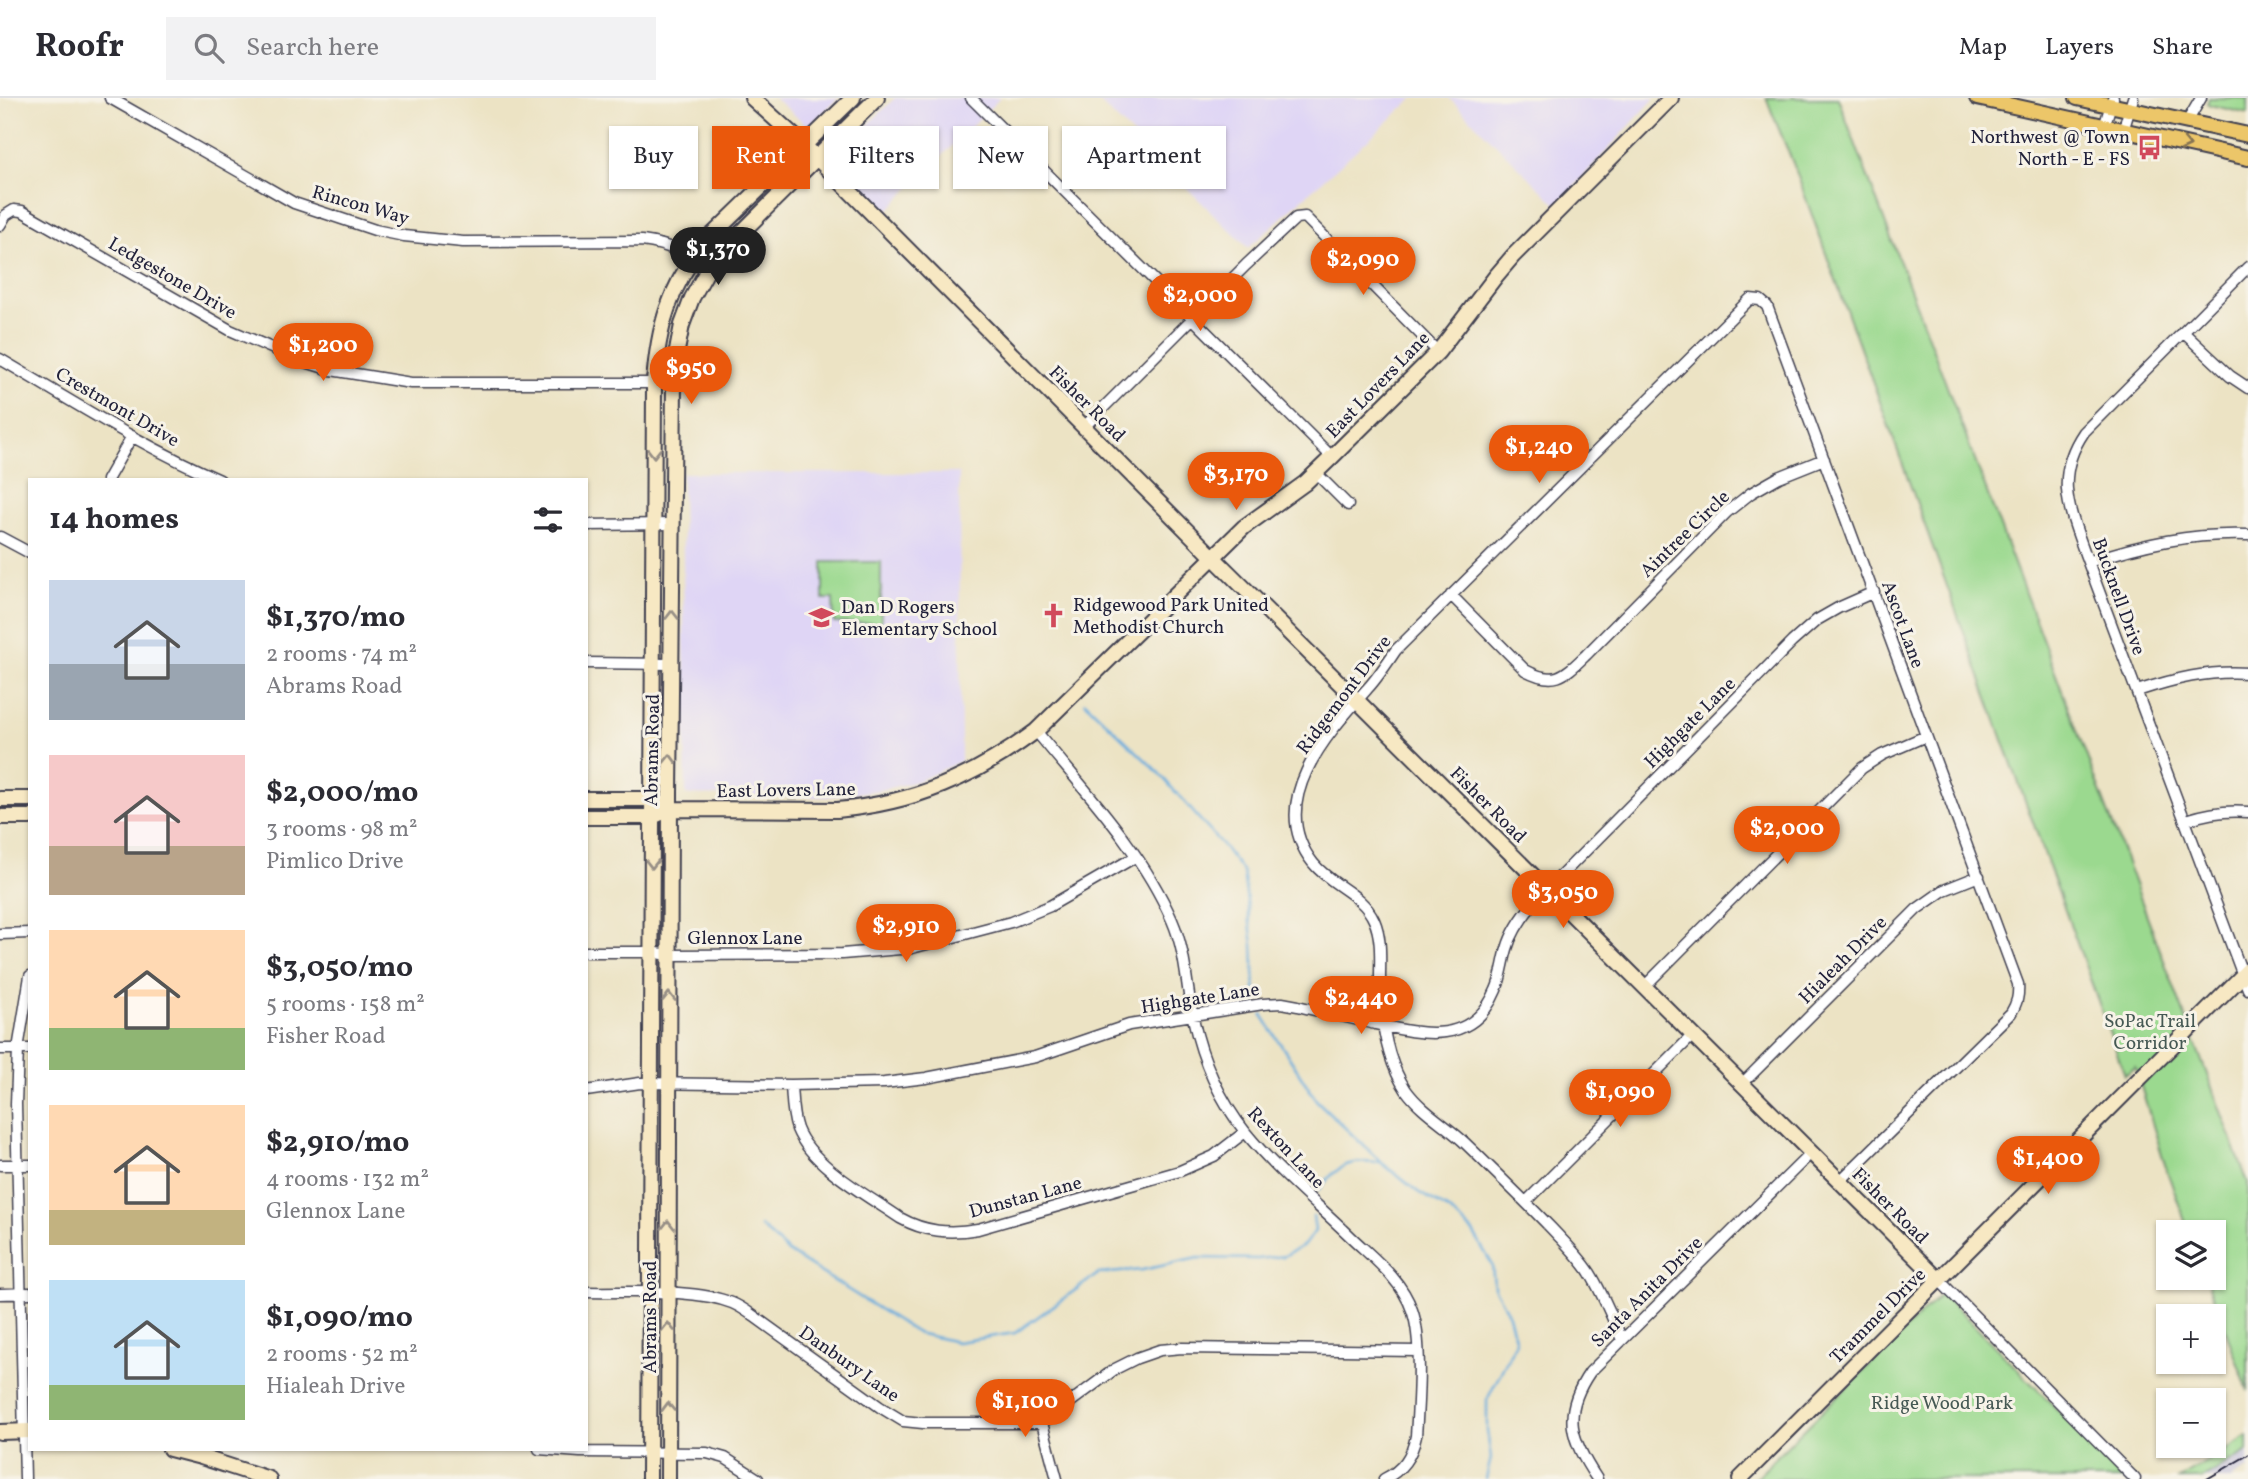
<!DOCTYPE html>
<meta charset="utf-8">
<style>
:root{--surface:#fff;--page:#f2f2f3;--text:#2b2b33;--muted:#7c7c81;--line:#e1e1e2;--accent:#ea580c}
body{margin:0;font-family:Vollkorn,serif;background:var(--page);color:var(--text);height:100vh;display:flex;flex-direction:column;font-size:26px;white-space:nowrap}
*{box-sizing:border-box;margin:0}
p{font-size:23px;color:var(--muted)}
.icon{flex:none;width:38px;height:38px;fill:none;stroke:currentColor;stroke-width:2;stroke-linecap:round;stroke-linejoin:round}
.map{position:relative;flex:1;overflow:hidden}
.sheet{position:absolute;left:28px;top:380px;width:560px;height:973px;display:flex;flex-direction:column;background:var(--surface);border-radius:0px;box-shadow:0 2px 5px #0004}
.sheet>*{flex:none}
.hud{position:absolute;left:609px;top:28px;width:665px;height:63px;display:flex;gap:14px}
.tools{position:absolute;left:2156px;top:1122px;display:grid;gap:14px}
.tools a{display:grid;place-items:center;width:70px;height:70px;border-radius:0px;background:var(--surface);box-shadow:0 2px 5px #0004;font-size:35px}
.price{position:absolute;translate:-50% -60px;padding:0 16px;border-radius:24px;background:var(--accent);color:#fff;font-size:23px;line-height:46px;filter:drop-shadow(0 2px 4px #0008)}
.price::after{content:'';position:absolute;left:50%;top:42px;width:21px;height:16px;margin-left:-10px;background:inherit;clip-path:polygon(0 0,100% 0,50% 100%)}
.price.current{background:#222;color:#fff}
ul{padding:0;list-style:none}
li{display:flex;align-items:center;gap:21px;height:175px;padding:0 21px}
li span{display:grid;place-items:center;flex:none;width:196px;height:140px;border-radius:0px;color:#555}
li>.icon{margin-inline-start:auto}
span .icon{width:84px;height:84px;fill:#fffc;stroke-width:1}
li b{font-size:30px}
h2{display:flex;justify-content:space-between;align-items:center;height:84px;padding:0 21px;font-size:30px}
.chip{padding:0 24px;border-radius:0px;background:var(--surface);box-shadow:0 2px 5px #0004;font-size:24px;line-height:63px}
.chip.current{background:var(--accent);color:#fff}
header{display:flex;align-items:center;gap:42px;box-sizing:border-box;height:98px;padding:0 35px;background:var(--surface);border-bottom:2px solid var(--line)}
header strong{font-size:33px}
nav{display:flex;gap:38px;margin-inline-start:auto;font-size:24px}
.search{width:490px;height:63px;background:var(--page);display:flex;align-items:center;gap:18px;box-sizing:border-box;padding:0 24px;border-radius:0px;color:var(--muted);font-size:26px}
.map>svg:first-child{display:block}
</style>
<header>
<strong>Roofr</strong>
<div class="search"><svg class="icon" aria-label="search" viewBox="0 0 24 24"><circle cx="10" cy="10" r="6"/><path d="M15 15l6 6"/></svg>Search here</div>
<nav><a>Map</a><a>Layers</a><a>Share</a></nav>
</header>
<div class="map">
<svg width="2248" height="1381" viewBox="0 0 2248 1381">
<rect width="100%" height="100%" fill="#f7f3e8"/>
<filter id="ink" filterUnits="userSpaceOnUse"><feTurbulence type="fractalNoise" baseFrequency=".0143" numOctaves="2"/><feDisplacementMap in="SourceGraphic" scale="14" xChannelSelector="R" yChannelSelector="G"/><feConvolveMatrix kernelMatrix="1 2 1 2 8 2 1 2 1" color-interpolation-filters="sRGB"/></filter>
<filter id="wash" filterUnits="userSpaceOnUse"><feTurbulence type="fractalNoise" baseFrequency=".00686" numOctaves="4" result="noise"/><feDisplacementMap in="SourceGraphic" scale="28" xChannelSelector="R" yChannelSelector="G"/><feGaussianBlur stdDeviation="1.57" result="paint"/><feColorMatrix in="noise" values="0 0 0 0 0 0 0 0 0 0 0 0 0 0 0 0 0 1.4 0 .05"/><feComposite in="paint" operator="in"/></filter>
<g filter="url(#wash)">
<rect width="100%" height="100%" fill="#ece3c4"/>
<path fill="#dfd5f5" d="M 774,0 L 838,0 L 809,29 Z
M 895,0 L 1000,0 L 883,117 L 832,62 Z
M 1095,0 L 1414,0 L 1248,150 Z
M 1449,0 L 1655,0 L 1557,107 Z
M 682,375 L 959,375 L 961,663 L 918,683 L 881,692 L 826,699 L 686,697 Z"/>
<path fill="#c3c1db" d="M 2248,1353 L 2248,1371 L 2231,1381 L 2201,1381 Z"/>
<path fill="#9bd98f" stroke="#5e7e65" stroke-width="2" d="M 1766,0 L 1838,0 L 2248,1085 L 2248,1293 L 2206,1180 L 2214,1180 L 2214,1134 L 2189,1134 L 2167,1073 L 2135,969 L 2125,977 L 1793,65 Z
M 2209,0 L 2248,0 L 2248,16 L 2210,7 L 2207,5 Z
M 823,464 L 881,464 L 881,525 L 834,525 L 833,501 L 823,501 Z
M 1942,1195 L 2126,1381 L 1754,1381 Z
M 2248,1338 L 2248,1353 L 2201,1381 L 2179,1381 Z"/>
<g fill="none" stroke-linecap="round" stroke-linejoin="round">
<path stroke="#68acdd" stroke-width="2.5" d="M 1085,604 L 1158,674 L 1223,748 L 1243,774 L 1253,847 L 1255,896
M 1262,917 L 1317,1003 L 1382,1065 L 1418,1094 L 1450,1113 L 1473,1134 L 1492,1166 L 1494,1189 L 1509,1217 L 1516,1244 L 1487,1302 L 1487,1333 L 1491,1360 L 1486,1381
M 1319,1092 C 1341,1064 1347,1063 1382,1065
M 760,1128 L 788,1154 L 917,1235 L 957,1244 L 1015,1235 L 1098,1176 L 1142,1172 L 1198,1160 L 1258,1161 L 1284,1158 L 1304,1147 L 1315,1133 L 1313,1118"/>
</g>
</g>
<g filter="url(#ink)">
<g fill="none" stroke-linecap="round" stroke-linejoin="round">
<defs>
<path id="street" d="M 110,0 L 294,105 L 375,132 L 404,138 L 463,144 L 642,143 C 671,147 684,154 707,173
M 971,0 L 1332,359
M 2187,24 L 2201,0
M 2104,29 L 2113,0
M 2123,33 L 2133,0
M 0,127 L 6,117 L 14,112 L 22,113 L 230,232 L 299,262 L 331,272 L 411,285 L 674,285
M 2248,169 L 2084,334 C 2054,378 2069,411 2085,456 L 2248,891
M 2183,234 L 2230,278 L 2248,290
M 0,261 C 72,303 143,349 220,382
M 1084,329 L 1246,167 L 1296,120 L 1305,119 L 1438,254
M 1316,375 L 1348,407
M 107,382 L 132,338
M 586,427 L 672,426
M 0,439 L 30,455
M 2088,464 C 2141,446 2192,435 2248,437
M 1451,497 L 1525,572 C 1555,588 1564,578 1586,557 L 1727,414 L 1751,395 L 1779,379 L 1824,361
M 586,565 L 671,566
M 2137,593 C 2174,581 2208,572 2248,575
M 1036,633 C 1084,692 1141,751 1172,822 C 1186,854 1186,887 1193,920 C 1202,962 1219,1001 1246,1035 C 1277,1073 1316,1105 1351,1139 C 1374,1161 1401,1181 1412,1212 C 1423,1242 1418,1305 1416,1338 C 1412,1358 1403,1372 1384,1381
M 2186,722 C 2207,715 2226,712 2248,714
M 0,836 L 30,835
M 586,854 L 651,854 L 669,857 L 842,856 L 912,850 L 1011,824 L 1050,808 L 1135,759
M 1644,889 L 1862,670 L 1882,657 L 1926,638
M 0,951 L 30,951
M 1742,986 L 1917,811 L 1944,792 L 1979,778
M 791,987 C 792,1002 792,1017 797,1031 C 812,1068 867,1097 900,1120 C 925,1134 949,1136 978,1131 L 1180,1073 L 1214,1058 L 1245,1034
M 586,993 L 640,985 L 791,987 L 884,985 L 926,980 L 1035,959 L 1129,927 L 1263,906 L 1282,905 L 1298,908 C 1322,914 1347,919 1371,925 C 1420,936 1472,950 1496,892 C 1502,879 1503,864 1507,851 C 1512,833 1522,819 1534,805 L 1792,544 L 1817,522 L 1838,510 L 1874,494
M 0,1067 L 30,1067
M 1526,1104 L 1693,937
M 1939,1182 L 2135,1381
M 586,1194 C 630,1195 692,1190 732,1205 C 740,1208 748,1214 755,1219 L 880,1309 L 903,1323 L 923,1325 L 1042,1325 L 1115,1271 L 1137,1260 L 1160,1252 L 1182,1250 L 1418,1253
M 0,1196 L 30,1195
M 1622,1242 C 1612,1219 1603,1196 1590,1175 C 1580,1159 1565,1145 1552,1131 C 1524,1102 1494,1073 1465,1045 C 1446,1027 1421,1013 1406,992 C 1385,960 1380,916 1380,880 C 1380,861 1382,840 1374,822 C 1362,795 1331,788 1313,765 C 1265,704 1327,636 1368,590 C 1378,579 1387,565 1396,552 L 1750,201 L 1760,202 L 1767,208 L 2018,886 C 2019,898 2017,905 2011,915 L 1840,1083
M 1042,1325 L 1057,1381
M 539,1351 L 580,1354 L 707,1355 L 725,1360 L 758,1381
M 25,1381 L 16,1006 L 18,951 L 30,878
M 1597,1381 C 1571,1342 1561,1316 1590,1274 L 1811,1055"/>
<path id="secondary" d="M 752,0 L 804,47 L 1221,467 L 1939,1182
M 0,701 L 30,701
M 586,701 L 652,701 L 661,706
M 0,719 L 30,719
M 586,719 L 652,719 L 670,711 L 837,712 C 915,705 974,679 1036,633 L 1244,429 L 1305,385 L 1332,359 L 1438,254 L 1496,178 L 1513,158 L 1671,0
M 0,1334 L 30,1333
M 170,1351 L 201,1359 L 269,1381
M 649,1381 L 654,285 C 658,229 669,190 704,145 L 853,0
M 668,1381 L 670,697 L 674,285 L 676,258 L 682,227 L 692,200 L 707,173 L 730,146 L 877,0
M 1740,1381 L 2248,872"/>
<path id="primary" d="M 1977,0 L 2248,60
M 2077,0 L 2248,37"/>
</defs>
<use href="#street" stroke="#403f50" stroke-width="13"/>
<use href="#secondary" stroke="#403f50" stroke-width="18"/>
<use href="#primary" stroke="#403f50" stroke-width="18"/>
<use href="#street" stroke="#fff" stroke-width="10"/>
<use href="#secondary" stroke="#f7e8c3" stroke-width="14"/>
<use href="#primary" stroke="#ecc669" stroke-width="14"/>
<path stroke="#22223b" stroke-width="2" d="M 2207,1381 L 2248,1357"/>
</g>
<defs><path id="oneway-chevron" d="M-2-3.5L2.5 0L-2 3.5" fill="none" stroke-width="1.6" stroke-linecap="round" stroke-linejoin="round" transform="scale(1.75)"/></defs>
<use stroke="#877452" href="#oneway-chevron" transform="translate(2186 47) rotate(13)"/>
<g stroke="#978f86">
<use href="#oneway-chevron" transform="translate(654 355) rotate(90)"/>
<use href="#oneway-chevron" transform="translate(672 517) rotate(-90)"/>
<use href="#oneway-chevron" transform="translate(670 661) rotate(-89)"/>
<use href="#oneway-chevron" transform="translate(652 766) rotate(90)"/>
<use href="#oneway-chevron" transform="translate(669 899) rotate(-90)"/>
<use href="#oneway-chevron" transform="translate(668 1127) rotate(-90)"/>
<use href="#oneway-chevron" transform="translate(668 1229) rotate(-90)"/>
<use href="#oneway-chevron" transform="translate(668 1309) rotate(-91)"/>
</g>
</g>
<defs>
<symbol id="bus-bare" viewBox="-9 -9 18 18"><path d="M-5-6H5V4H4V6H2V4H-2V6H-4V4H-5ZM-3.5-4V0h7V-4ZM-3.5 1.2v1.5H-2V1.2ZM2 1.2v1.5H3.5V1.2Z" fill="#d1495b" stroke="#f7f3e8" stroke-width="2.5" paint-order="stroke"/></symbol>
<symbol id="church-bare" viewBox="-9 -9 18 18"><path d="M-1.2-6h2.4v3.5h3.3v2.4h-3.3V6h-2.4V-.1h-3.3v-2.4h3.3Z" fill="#d1495b" stroke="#f7f3e8" stroke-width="2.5" paint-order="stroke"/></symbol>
<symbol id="school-bare" viewBox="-9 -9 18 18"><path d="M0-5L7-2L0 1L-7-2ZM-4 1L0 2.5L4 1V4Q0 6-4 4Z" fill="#d1495b" stroke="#f7f3e8" stroke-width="2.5" paint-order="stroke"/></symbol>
</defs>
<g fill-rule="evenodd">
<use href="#bus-bare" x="2132" y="32" width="35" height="35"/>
<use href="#church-bare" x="1036" y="500" width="35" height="35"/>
<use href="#school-bare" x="804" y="502" width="35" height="35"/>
</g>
<g text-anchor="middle" stroke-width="6" stroke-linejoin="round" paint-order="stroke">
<g font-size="19" fill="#22223b" stroke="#f7f3e8" text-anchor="start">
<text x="2130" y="45" text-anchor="end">Northwest @ Town<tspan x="2130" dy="22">North - E - FS</tspan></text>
<text x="1073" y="513">Ridgewood Park United<tspan x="1073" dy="22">Methodist Church</tspan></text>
<text x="841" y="515">Dan D Rogers<tspan x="841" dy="22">Elementary School</tspan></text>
</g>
<g font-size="19" fill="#22223b" stroke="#f7f3e8">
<text transform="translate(361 106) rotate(16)" y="7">Rincon Way</text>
<text transform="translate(173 179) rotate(30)" y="7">Ledgestone Drive</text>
<text transform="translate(1377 286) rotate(-46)" y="7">East Lovers Lane</text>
<text transform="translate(1088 305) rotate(45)" y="7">Fisher Road</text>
<text transform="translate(118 308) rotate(30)" y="7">Crestmont Drive</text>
<text transform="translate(1684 435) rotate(-44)" y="7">Aintree Circle</text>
<text transform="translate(2120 498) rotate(70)" y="7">Bucknell Drive</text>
<text transform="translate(1904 526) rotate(70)" y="7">Ascot Lane</text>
<text transform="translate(1343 596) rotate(-53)" y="7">Ridgemont Drive</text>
<text transform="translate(1689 624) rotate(-45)" y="7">Highgate Lane</text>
<text transform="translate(651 652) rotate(-89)" y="7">Abrams Road</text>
<text transform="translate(786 691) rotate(-1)" y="7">East Lovers Lane</text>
<text transform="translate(1489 706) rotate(45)" y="7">Fisher Road</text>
<text x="745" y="846">Glennox Lane</text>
<text transform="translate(1842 861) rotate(-45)" y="7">Hialeah Drive</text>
<text transform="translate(1200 899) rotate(-9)" y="7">Highgate Lane</text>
<text transform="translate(1287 1049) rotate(47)" y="7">Rexton Lane</text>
<text transform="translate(1025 1098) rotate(-15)" y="7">Dunstan Lane</text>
<text transform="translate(1891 1107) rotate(45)" y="7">Fisher Road</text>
<text transform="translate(1646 1193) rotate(-45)" y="7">Santa Anita Drive</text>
<text transform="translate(1877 1217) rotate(-45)" y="7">Trammel Drive</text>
<text transform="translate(649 1219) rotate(-90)" y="7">Abrams Road</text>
<text transform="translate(850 1265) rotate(35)" y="7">Danbury Lane</text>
</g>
<g font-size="19" fill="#465954" stroke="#f7f3e8">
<text x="2150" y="929">SoPac Trail<tspan x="2150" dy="22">Corridor</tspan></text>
<text x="1942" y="1311">Ridge Wood Park</text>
</g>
</g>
</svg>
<div class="tools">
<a><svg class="icon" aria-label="layers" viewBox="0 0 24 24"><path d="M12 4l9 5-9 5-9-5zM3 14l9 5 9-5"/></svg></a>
<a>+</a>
<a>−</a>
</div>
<b class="price current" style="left:718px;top:189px">$1,370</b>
<b class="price" style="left:1363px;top:199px">$2,090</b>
<b class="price" style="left:1200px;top:235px">$2,000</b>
<b class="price" style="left:323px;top:285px">$1,200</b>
<b class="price" style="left:691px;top:308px">$950</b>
<b class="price" style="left:1539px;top:387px">$1,240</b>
<b class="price" style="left:1236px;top:414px">$3,170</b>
<b class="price" style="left:1787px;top:768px">$2,000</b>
<b class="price" style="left:1563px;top:832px">$3,050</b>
<b class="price" style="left:906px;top:866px">$2,910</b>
<b class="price" style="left:1361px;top:938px">$2,440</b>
<b class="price" style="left:1620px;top:1031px">$1,090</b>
<b class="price" style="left:2048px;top:1098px">$1,400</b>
<b class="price" style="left:1025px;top:1341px">$1,100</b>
<div class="hud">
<a class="chip">Buy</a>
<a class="chip current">Rent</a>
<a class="chip">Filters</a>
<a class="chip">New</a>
<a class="chip">Apartment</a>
</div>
<section class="sheet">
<h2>14 homes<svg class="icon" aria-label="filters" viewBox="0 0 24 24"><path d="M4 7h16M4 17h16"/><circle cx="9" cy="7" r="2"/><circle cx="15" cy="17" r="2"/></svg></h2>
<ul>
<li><span style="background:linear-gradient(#c9d6e8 60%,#9aa5b1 0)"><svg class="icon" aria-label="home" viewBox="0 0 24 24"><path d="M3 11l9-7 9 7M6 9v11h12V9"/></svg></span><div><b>$1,370/mo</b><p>2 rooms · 74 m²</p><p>Abrams Road</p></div></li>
<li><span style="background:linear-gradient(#f6c9c9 65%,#b9a48a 0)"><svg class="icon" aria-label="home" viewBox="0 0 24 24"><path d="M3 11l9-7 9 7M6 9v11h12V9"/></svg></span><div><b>$2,000/mo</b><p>3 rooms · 98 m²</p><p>Pimlico Drive</p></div></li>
<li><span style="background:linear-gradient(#ffd9b3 70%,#8fb573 0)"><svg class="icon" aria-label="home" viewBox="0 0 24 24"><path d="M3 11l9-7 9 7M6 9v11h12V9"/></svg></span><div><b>$3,050/mo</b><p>5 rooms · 158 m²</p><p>Fisher Road</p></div></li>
<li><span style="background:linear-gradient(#ffd9b3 75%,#c2b280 0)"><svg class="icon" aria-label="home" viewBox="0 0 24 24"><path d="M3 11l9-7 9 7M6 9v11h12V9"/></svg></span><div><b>$2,910/mo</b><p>4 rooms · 132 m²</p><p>Glennox Lane</p></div></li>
<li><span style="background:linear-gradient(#bfe0f5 75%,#8fb573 0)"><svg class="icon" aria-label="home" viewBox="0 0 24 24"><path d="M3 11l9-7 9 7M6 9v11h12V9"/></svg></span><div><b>$1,090/mo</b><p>2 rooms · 52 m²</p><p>Hialeah Drive</p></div></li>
</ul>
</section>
</div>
